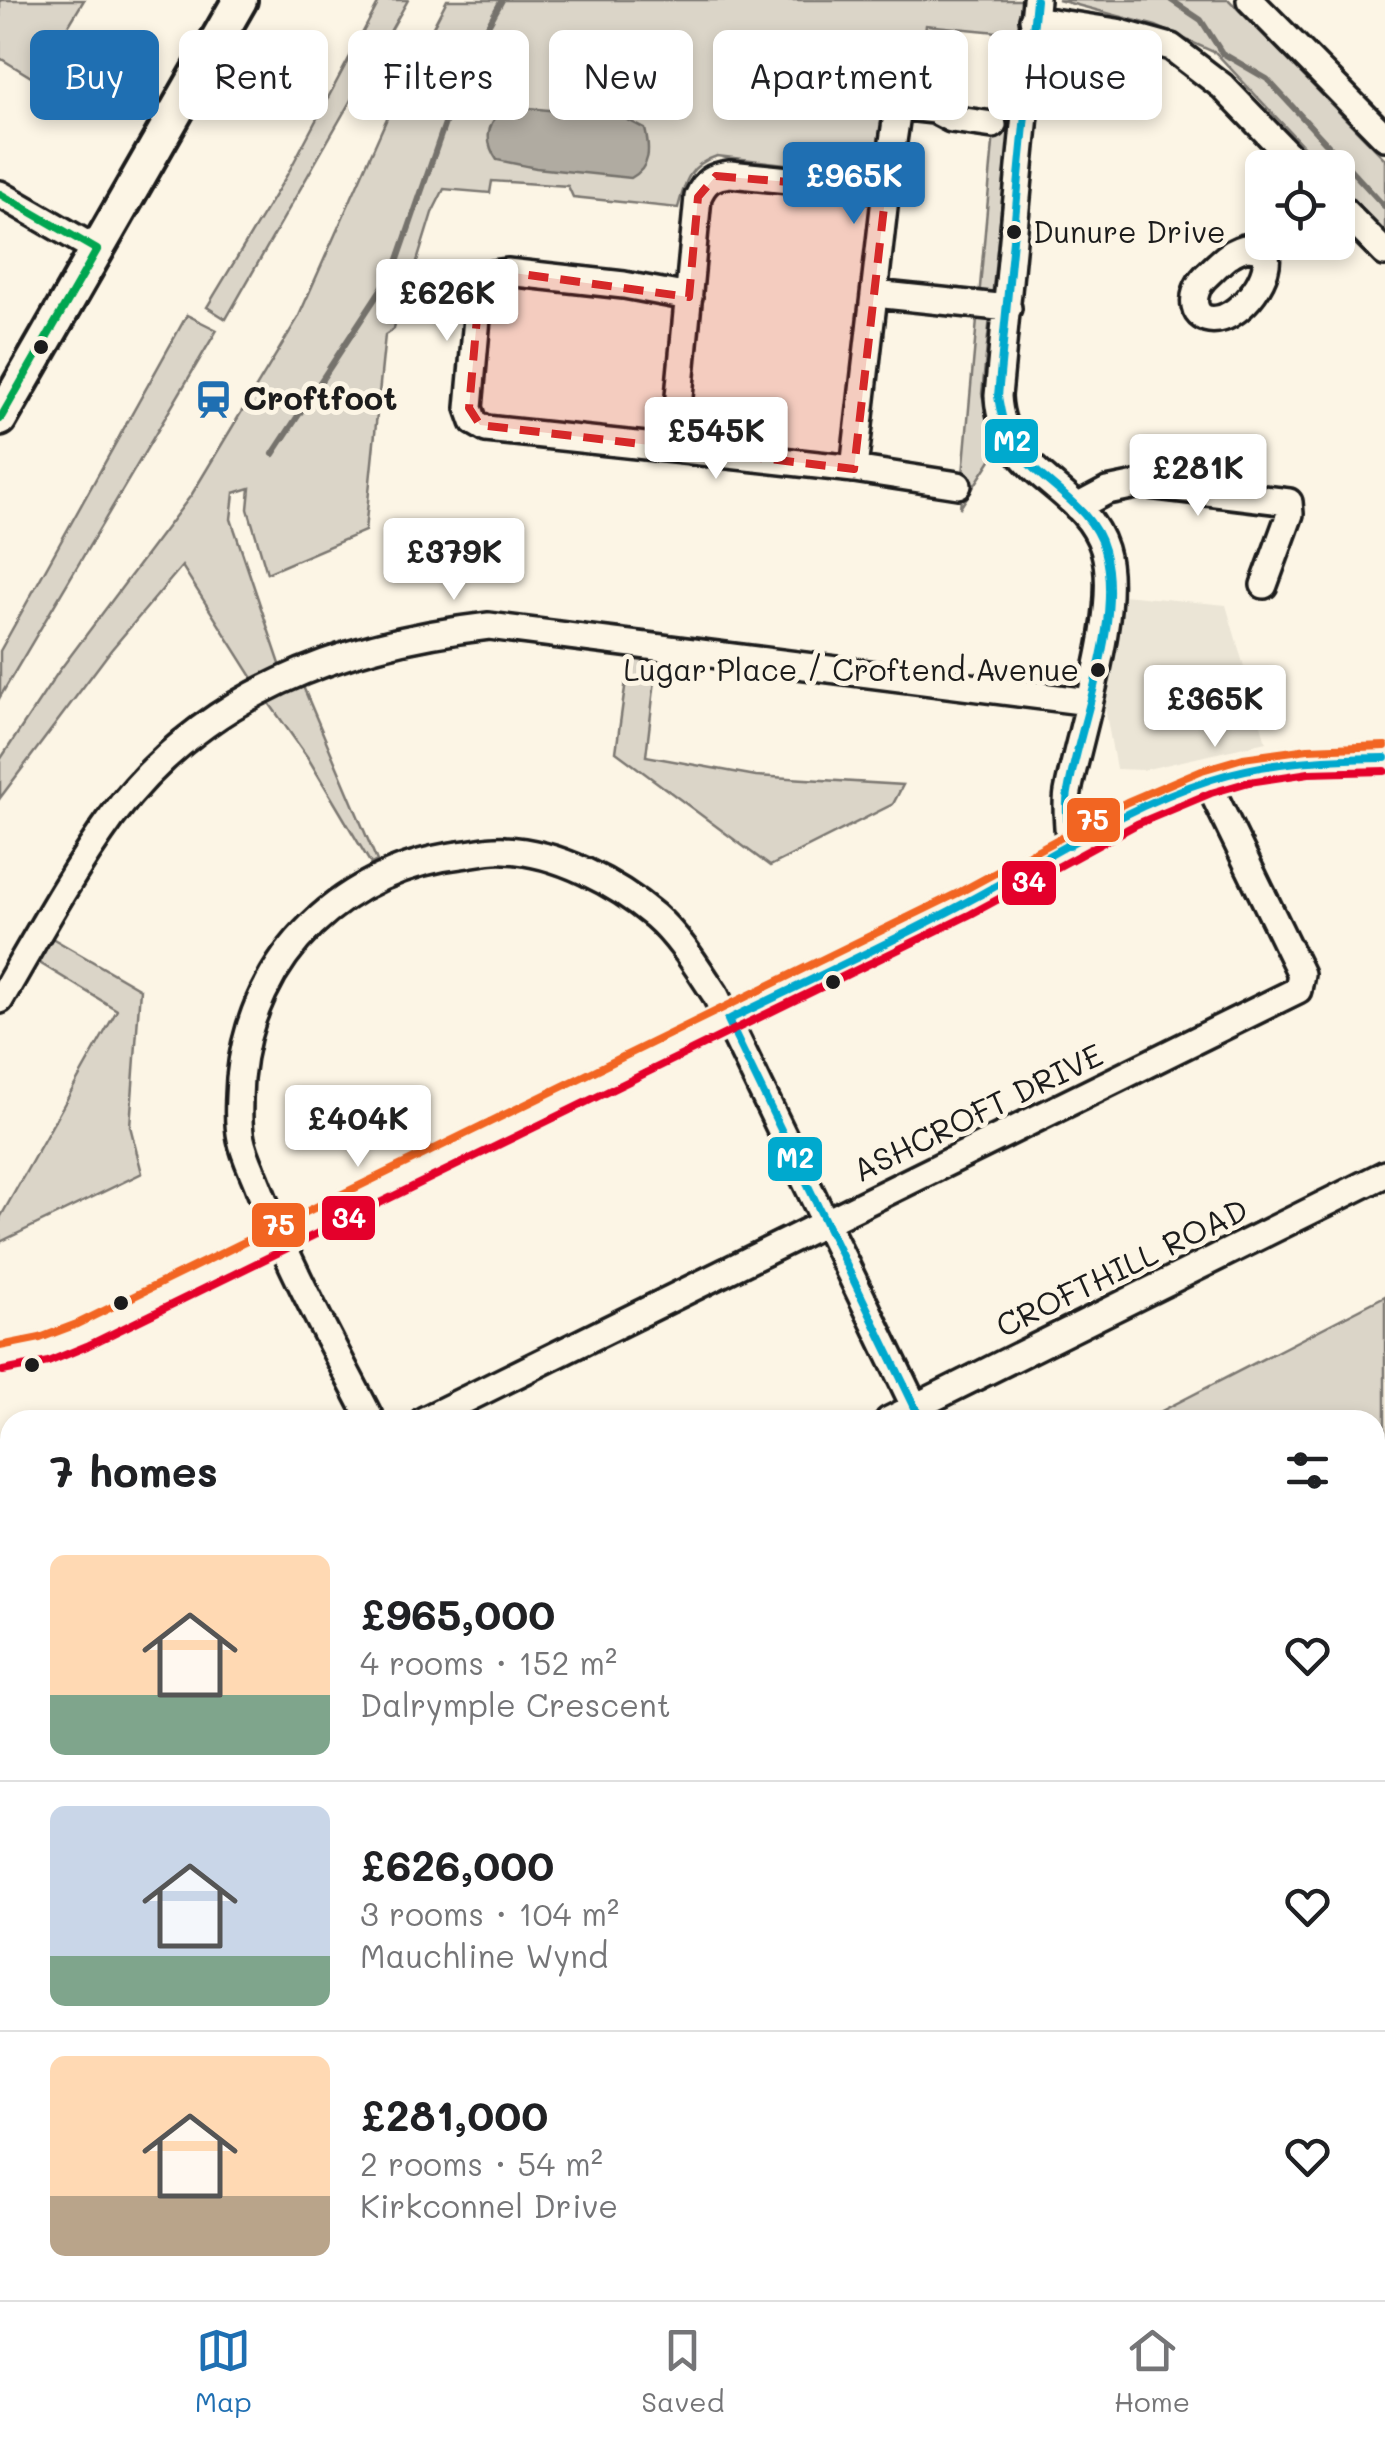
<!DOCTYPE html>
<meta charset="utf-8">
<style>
:root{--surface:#fff;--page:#f2f2f2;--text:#202124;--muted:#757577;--line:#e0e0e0;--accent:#1f6fb2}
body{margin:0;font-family:Mali,sans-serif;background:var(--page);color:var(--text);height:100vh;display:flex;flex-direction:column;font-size:38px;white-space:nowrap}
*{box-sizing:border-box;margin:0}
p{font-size:32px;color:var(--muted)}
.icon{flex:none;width:55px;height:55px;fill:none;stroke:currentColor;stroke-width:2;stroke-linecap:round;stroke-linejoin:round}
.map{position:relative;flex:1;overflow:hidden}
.side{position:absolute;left:0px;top:1410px;width:1385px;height:890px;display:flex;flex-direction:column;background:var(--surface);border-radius:30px 30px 0 0;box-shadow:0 5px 15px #0003}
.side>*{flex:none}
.top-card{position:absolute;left:30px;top:30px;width:1325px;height:90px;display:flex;gap:20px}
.fabs{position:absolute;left:1245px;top:150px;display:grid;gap:20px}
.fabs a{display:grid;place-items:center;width:110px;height:110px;border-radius:15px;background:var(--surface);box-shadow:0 5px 15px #0003;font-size:50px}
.price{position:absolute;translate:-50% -85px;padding:0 22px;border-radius:10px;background:#fff;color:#222;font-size:32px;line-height:65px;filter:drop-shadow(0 2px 5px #0008)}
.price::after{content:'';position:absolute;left:50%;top:60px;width:30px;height:22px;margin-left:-15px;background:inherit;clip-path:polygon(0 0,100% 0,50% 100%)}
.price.on{background:var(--accent);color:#fff}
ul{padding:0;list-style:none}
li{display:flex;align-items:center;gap:30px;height:250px;padding:0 50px}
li+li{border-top:2px solid var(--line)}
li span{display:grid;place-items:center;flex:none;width:280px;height:200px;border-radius:15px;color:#555}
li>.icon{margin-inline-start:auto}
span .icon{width:120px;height:120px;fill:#fffc;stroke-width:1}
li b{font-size:42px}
h2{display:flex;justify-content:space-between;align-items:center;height:120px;padding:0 50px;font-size:42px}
.pill{padding:0 35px;border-radius:15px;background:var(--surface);box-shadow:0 5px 15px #0003;font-size:35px;line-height:90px}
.pill.on{background:var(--accent);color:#fff}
.menu{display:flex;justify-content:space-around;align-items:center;height:140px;border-top:2px solid var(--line);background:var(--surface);font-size:28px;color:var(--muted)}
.menu a{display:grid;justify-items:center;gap:5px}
.menu .on{color:var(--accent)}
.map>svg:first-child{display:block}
</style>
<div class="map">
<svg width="1385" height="2300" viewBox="0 0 1385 2300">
<rect width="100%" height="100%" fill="#fcf5e5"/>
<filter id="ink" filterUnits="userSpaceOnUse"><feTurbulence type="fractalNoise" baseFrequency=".01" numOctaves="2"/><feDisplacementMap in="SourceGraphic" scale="20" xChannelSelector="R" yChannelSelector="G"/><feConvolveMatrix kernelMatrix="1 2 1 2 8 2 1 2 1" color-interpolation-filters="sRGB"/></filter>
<g filter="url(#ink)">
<path fill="#ebe5d6" d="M 1123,595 L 1226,605 L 1266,742 L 1143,770 L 1116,769 L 1103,697 Z"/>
<path fill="#dbd5c8" stroke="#7c7872" stroke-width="2.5" d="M 0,0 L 84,0 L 36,80 L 0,58 Z
M 380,0 L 408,0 L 226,319 L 207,307 L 287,175 Z
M 447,0 L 1023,0 L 982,394 L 996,452 L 960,508 L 1002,44 L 997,32 L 926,25 L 917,81 L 911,80 L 874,162 L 863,173 L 717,156 C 689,165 685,181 678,208 L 573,197 L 568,186 L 492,181 L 490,193 L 444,189 L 432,213 L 415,268 L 402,285 L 394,329 L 385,335 L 365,531 L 267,573 L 248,509 L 250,488 L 234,493 L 231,519 L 281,667 L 254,680 L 182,566 L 111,650 L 0,798 L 0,760 L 59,671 L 192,494 L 298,318 L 396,98 Z
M 1058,0 L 1229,0 L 1385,159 L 1385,234 L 1338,183 L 1338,168 L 1323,167 L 1216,53 L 1156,26 Z
M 187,315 L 217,330 L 0,697 L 0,651 Z
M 629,659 L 657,663 L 646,756 L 756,776 L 903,785 L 893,804 L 770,866 L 616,752 Z
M 302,684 L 377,861 L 371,864 L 308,758 L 267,700 Z
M 52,938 L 140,989 L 130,1126 L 142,1173 L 0,1242 L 0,1218 L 117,1010 L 38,962 Z
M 1385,1296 L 1385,2300 L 887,2300 L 888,2290 L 1375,2290 L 1375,1420 L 1144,1420 Z"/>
<path fill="#b0aba1" stroke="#75726c" stroke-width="2.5" d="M 510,106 L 624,118 L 645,129 C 650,149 651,167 631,178 L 536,168 L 497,160 C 482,138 488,118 510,106 Z"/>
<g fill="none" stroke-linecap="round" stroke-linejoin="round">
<path stroke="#75726c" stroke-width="6" d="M 1171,0 L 1201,20 L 1222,53 L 1267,79 L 1385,207
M 273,454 L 395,268 L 463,71 L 502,0"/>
<defs>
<path id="minor" d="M 1036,0 L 998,396 C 1002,477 1084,484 1104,549 C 1122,607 1080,730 1068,792 C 1065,809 1069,828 1069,846
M 1250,0 L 1385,137
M 1033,19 L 1117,32 L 1171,47 L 1222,86 L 1301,168
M 898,106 L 934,110 L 951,119 L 993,125
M 886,190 L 904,66
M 0,194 L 97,250
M 1338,205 L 1385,253
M 1249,247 L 1264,249 C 1276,274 1240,316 1218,319 C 1190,323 1189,293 1205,277 C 1219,264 1230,250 1249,247 Z
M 875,294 L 1008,308
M 674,449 L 486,429 L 474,422 L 469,408 L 480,284 L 492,274 L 507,272 L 624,285 L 689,297
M 854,469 L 886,190 L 730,174 C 712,176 705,181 698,197 L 674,449 L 854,469 L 958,485
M 1077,507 L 1107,491 L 1141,484 L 1289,502 L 1290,514 L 1264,585
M 0,1000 C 36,938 70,875 112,817 C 204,693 342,643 489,626 L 1089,702
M 0,1359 L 44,1350 L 82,1335 L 966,903 L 1132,813 L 1207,781 L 1246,770 L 1308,761 L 1385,758
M 371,1420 C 332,1344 290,1269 259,1188 C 253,1172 244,1155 241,1139 C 237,1120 239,1097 240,1078 C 252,954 345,867 467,854 C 479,852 493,849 505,850 C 557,852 616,883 655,916 C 680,938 697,967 715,994 L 921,1420
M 424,1420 L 1298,990 L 1301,974 L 1207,781
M 889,1420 L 1385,1174
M 0,1589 L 10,1587
M 0,1812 L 10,1810
M 0,2069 L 10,2057
M 803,2290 L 855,2300
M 184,2300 L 185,2290
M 429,2300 L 431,2290"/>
<path id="major" d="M 0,419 L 240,0"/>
</defs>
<use href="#minor" stroke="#1c1c1c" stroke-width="32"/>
<use href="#major" stroke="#1c1c1c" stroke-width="40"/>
<use href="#minor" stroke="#fcf5e5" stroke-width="25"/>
<use href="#major" stroke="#fcf5e5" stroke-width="32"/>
<defs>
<path id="bus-1" d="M 1036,0 L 998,396 C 1001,414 1004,431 1015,447 C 1041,485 1091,503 1104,550 C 1124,620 1080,722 1068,792 C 1065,810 1068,828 1069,846
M 921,1420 L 728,1020 C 810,980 893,942 974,898 C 1051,856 1127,806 1212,779 C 1267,761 1327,759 1385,758"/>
<path id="bus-2" d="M 3,1371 L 48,1362 L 87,1346 L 971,914 L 1137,824 L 1211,793 L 1249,782 L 1309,773 L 1385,771"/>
<path id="bus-3" d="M 0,1346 L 40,1338 L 77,1324 L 960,892 L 1127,802 L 1202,770 L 1243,758 L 1308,749 L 1385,746"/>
<path id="bus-4" d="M 0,194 L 97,250
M 0,419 L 97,250"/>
</defs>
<use href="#bus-1" stroke="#fcf5e5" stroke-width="15"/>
<use href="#bus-2" stroke="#fcf5e5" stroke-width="15"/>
<use href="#bus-3" stroke="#fcf5e5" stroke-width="15"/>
<use href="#bus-4" stroke="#fcf5e5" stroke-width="15"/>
<use href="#bus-1" stroke="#00a9ce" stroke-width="8"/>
<use href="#bus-2" stroke="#e4002b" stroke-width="8"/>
<use href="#bus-3" stroke="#f26522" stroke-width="8"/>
<use href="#bus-4" stroke="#00a651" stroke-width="8"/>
</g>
</g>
<path fill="#d62828" fill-opacity="0.2" stroke="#d62828" stroke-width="8" stroke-dasharray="20 12" stroke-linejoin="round" d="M 716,176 L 886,190 L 854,469 L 480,425 L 469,408 L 480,284 L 507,272 L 689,297 L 698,197 Z"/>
<defs>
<symbol id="station-bare" viewBox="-9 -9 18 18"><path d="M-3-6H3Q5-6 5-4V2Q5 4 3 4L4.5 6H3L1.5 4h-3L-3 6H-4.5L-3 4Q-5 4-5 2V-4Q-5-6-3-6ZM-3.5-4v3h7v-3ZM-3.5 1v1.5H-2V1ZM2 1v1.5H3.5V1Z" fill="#1f6fb2" stroke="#fcf5e5" stroke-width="2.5" paint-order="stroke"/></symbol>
</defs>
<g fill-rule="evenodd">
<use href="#station-bare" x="186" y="372" width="55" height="55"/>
</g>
<g fill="#1c1c1c" stroke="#fcf5e5" stroke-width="4">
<circle cx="1014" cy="232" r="9"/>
<circle cx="41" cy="347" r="9"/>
<circle cx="1098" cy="670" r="9"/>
<circle cx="833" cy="982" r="9"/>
<circle cx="121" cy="1303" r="9"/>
<circle cx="32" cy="1365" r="9"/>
</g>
<g text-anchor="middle" stroke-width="10" stroke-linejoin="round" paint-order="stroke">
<g font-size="30" fill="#1c1c1c" stroke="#fcf5e5" text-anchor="start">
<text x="1033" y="243">Dunure Drive</text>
<text x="1079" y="681" text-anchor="end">Lugar Place / Croftend Avenue</text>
</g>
<g font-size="32" font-weight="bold" fill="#1c1c1c" stroke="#fcf5e5" text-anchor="start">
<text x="243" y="410">Croftfoot</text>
</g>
<g font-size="32" fill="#1c1c1c" stroke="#fcf5e5">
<text transform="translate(978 1113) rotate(-26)" y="11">ASHCROFT DRIVE</text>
<text transform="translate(1122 1268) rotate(-26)" y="11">CROFTHILL ROAD</text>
</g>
</g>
<g stroke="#fcf5e5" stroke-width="4">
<rect x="983" y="417" width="57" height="48" rx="10" fill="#00a9ce"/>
<rect x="1065" y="796" width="57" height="48" rx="10" fill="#f26522"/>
<rect x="1000" y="859" width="58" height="48" rx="10" fill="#e4002b"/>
<rect x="766" y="1135" width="58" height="48" rx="10" fill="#00a9ce"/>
<rect x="320" y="1194" width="57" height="48" rx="10" fill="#e4002b"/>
<rect x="250" y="1201" width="57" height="48" rx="10" fill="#f26522"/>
</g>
<g font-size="28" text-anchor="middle" font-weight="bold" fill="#fff">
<text x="1012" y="451">M2</text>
<text x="1093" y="830">75</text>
<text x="1029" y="892">34</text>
<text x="795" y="1168">M2</text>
<text x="349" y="1228">34</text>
<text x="279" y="1235">75</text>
</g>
</svg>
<div class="fabs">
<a><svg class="icon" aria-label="locate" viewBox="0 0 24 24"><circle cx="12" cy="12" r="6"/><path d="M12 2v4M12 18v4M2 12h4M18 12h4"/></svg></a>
</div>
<b class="price on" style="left:854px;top:227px">£965K</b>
<b class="price" style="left:447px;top:344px">£626K</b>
<b class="price" style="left:716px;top:482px">£545K</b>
<b class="price" style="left:1198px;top:519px">£281K</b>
<b class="price" style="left:454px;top:603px">£379K</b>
<b class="price" style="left:1215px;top:750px">£365K</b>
<b class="price" style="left:358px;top:1170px">£404K</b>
<div class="top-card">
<a class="pill on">Buy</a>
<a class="pill">Rent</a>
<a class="pill">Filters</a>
<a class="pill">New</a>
<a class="pill">Apartment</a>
<a class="pill">House</a>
</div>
<section class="side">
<h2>7 homes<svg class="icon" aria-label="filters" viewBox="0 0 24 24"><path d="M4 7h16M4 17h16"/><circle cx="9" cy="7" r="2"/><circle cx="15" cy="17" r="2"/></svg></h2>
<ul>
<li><span style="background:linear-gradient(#ffd9b3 70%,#7fa58c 0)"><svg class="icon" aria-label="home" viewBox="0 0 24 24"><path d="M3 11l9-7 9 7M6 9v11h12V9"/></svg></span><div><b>£965,000</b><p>4 rooms · 152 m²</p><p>Dalrymple Crescent</p></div><svg class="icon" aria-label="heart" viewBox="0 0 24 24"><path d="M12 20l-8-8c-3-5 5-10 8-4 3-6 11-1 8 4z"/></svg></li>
<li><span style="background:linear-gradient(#c9d6e8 75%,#7fa58c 0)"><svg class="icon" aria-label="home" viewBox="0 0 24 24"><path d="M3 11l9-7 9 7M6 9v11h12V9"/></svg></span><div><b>£626,000</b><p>3 rooms · 104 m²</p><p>Mauchline Wynd</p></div><svg class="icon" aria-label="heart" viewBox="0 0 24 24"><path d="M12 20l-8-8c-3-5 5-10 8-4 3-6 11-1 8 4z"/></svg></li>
<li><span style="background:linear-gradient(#ffd9b3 70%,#b9a48a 0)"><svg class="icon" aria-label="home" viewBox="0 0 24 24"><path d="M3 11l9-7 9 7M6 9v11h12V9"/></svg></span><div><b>£281,000</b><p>2 rooms · 54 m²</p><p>Kirkconnel Drive</p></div><svg class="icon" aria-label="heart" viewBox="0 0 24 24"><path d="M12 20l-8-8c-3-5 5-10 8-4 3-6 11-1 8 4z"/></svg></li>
</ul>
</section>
</div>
<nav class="menu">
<a class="on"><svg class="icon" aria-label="map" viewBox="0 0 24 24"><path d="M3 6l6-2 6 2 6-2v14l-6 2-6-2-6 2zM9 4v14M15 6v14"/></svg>Map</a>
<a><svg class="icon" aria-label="saved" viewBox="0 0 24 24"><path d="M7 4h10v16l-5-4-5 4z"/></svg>Saved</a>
<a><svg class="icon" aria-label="home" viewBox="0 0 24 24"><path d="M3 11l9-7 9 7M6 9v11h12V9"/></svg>Home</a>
</nav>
